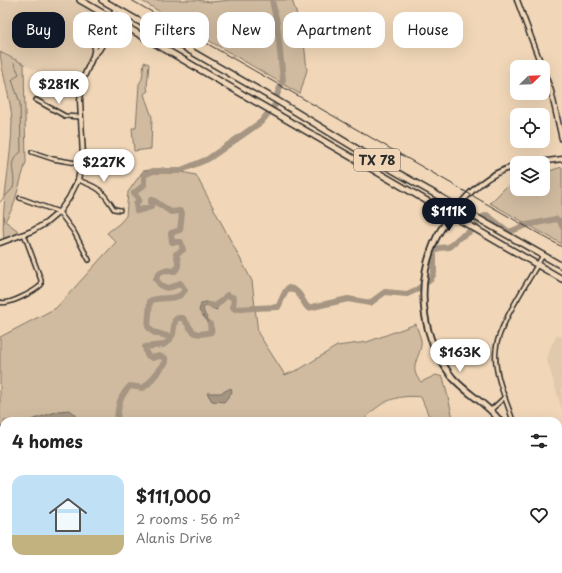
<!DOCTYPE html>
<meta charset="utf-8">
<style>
:root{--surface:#fff;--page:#f6f6f6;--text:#222;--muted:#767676;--line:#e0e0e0;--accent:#111827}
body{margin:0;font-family:"Playpen Sans",sans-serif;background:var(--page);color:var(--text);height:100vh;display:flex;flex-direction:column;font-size:15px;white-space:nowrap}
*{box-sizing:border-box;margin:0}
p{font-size:13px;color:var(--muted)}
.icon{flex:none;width:22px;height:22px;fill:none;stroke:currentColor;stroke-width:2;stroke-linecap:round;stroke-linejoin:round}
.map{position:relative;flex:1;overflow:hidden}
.drawer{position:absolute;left:0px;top:417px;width:562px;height:156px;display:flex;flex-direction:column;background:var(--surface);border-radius:12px 12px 0 0;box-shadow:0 4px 16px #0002}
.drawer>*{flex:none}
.banner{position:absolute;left:12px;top:12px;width:538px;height:36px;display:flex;gap:8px}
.needle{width:26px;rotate:67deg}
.tools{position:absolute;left:510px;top:60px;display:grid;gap:8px}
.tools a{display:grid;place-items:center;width:40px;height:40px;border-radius:8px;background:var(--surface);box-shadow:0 4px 16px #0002;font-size:20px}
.price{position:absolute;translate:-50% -34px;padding:0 9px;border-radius:14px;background:#fff;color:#222;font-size:13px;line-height:26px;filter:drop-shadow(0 1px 2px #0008)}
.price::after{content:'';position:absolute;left:50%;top:24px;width:12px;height:9px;margin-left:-6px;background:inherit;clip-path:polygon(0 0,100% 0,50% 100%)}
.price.selected{background:var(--accent);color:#fff}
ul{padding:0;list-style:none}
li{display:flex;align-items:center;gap:12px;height:100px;padding:0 12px}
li+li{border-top:1px solid var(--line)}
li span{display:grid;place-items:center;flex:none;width:112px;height:80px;border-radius:12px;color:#555}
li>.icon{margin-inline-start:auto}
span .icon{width:48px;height:48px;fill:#fffc;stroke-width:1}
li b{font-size:17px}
h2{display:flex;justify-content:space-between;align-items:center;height:48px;padding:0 12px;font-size:17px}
.pill{padding:0 14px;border-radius:12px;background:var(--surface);box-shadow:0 4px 16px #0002;font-size:14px;line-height:36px}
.pill.selected{background:var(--accent);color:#fff}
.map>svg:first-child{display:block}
</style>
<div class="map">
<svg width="562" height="573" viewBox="0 0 562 573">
<rect width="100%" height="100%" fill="#f1d7b8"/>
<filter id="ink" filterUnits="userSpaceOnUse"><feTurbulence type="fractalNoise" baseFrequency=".025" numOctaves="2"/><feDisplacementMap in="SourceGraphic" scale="8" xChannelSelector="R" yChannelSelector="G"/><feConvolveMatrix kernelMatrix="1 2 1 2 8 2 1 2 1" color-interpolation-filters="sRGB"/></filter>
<g filter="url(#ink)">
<path fill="#e0c9ac" d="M 0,0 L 73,0 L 112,23 L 89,56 L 76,92 L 0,51 Z
M 557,335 L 561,337 L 562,335 L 562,410 L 547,360 L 550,348 Z
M 562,452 L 562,558 L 558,548 L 558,453 Z"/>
<path fill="#d0bba0" stroke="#7e7366" d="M 140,0 L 196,0 L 211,2 L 231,0 L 292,0 L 303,33 L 307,70 L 300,94 Z
M 0,52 L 24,64 L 26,162 L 13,207 L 5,221 L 17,230 L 20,236 L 4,241 C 0,208 12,159 12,121 C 11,98 2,76 0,52 Z
M 144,62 L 149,64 L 147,87 L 148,91 L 144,94 L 152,117 L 151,149 L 134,151 L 132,128 L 136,128 L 139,84 L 142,79 Z
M 562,167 L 562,244 L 490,203 L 511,182 L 517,180 L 517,189 L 543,189 L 543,173 Z
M 163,168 L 196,175 L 252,281 L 258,333 L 285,375 L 300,369 L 337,346 L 367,342 L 416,324 C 417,329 420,335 421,340 C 423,356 406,366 421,382 L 436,375 L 443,377 L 453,418 L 446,421 L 431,421 L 421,397 C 396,394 379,402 363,421 L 4,421 L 4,569 L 121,569 L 118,573 L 0,573 L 0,337 L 56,308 L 116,242 L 107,233 L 120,223 L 126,216 L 128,192 L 143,171 Z
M 272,569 L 351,569 L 353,573 L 275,573 Z"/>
<path fill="#a59582" stroke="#746b5f" d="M 205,302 L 216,304 L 217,310 L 206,306 L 203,308 C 204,317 212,322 214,331 L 211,332 L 208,322 L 199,311 L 201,304 Z
M 231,388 L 232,392 L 224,402 L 212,401 L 207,393 L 221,393 Z
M 70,410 L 76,415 L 76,419 L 73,421 L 28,421 L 59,411 Z
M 0,425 L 4,429 L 4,470 L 0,471 Z"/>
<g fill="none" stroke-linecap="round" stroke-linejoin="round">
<path stroke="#746b5f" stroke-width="1" d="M 0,202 L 13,188 C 17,173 5,163 21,152 L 20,103 L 12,80 L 19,74 L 14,63"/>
<path stroke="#a59582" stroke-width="6" d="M 209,305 L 216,306 L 227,295 L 234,298 L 233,307 L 235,309 L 278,307 C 282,301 283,293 288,288 C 300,289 301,300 308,308 L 348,299 L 370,303 L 385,292 L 407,294 L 418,289 L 431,279 L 434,273 L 434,252 L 439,248 L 449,247 L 460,237 L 471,231 L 483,217 L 487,215 L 509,232 L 527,225 L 556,219 L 560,221 L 562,226
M 170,337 L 153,332 L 148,327 L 150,301 C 161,295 177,303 185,290 L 180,283 C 170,289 163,291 156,279 C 160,268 166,270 175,271 C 180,266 178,260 176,254 L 183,250 L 181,242 L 172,242 L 171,233 L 180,230 L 182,213 L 180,211 L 171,212 L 153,200 L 151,200 L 151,207 L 137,211 L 136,204 L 139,200 L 134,193 L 144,185 L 144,175 L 153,171 L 179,171 L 208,159 L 261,122 L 275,105 L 277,95 L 283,80 L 277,23 L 272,0
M 117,421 C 118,406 119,397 130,386 L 143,388 L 148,384 L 166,362 L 165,358 L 159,356 L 152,358 L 147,355 L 145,347 L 163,345 L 169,341 L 173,334 L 175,320 L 178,318 L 183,318 C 194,332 192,337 211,332 L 210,324
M 0,571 L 3,569 L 13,573
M 23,573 L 26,569"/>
<defs>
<path id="minor" d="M 36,100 L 65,116 L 81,117
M 32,152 L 53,159 L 82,164
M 78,180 C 100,188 101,189 114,209 L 120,210
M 20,198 L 59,212 L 74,232 L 89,260
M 0,302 C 8,306 35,291 41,285 L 41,280 L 24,234
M 491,410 L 505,397
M 513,421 C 506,399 493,373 496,349 C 498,325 530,279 543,255
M 558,457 L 562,456
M 246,569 L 249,573
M 374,569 L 375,573
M 417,569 L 419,573
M 464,569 L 465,573
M 508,569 L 509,573
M 145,573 L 148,569
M 195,573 L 198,569"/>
<path id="tertiary" d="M 517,0 L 542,67
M 93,56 L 95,47 L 116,9
M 543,70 L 551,91 L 562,139
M 533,163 L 562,159
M 452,214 C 469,192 488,172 517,166
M 0,243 L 32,231 L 46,223 L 59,212 L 69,198 L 78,180 L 83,156 L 80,100 L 83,79 L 93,56 L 99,50 L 122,12
M 558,520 L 562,519"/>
<path id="secondary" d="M 452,214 C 445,223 438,232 434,243 C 415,288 422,340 453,378 C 467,394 488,404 500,421
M 558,562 L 562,573"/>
<path id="primary" d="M 80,0 L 562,279
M 102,0 L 276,100 L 382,164 L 562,266"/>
</defs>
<use href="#minor" stroke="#2b2b2b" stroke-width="6"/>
<use href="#tertiary" stroke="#2b2b2b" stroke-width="7"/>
<use href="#secondary" stroke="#2b2b2b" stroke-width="8"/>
<use href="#primary" stroke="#2b2b2b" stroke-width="8"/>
<use href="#minor" stroke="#f1d7b8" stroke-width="3"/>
<use href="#tertiary" stroke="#f1d7b8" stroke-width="4"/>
<use href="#secondary" stroke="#f1d7b8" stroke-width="4.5"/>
<use href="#primary" stroke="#f1d7b8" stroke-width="5"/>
<path stroke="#2b2b2b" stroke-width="1" d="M 131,0 L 562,247"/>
</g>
</g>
<g text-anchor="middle" stroke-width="3" stroke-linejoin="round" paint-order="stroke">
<rect fill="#f1d7b8" stroke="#665f55" stroke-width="1" x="354" y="149" width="46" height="22" rx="3"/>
<g font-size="13" font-weight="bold" fill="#2b2b2b">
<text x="377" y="165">TX 78</text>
</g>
</g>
</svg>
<div class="tools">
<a><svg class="needle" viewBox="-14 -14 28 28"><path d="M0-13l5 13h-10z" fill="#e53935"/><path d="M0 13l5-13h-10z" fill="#767676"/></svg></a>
<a><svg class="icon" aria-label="locate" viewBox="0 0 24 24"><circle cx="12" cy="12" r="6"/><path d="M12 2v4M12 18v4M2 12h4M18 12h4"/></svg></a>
<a><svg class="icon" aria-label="layers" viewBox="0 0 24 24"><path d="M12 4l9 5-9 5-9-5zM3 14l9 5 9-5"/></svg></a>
</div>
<b class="price" style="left:59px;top:105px">$281K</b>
<b class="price" style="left:104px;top:183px">$227K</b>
<b class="price selected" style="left:449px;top:232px">$111K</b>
<b class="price" style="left:460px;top:373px">$163K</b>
<div class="banner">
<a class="pill selected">Buy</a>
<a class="pill">Rent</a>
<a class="pill">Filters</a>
<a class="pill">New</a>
<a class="pill">Apartment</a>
<a class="pill">House</a>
</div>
<section class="drawer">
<h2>4 homes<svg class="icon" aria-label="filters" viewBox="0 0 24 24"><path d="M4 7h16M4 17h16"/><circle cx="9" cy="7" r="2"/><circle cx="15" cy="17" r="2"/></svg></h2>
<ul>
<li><span style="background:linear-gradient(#bfe0f5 75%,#c2b280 0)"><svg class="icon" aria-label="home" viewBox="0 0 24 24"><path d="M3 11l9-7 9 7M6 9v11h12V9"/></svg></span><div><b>$111,000</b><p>2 rooms · 56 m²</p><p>Alanis Drive</p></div><svg class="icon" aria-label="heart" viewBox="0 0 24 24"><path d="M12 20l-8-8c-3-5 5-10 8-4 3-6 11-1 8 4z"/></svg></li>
</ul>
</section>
</div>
